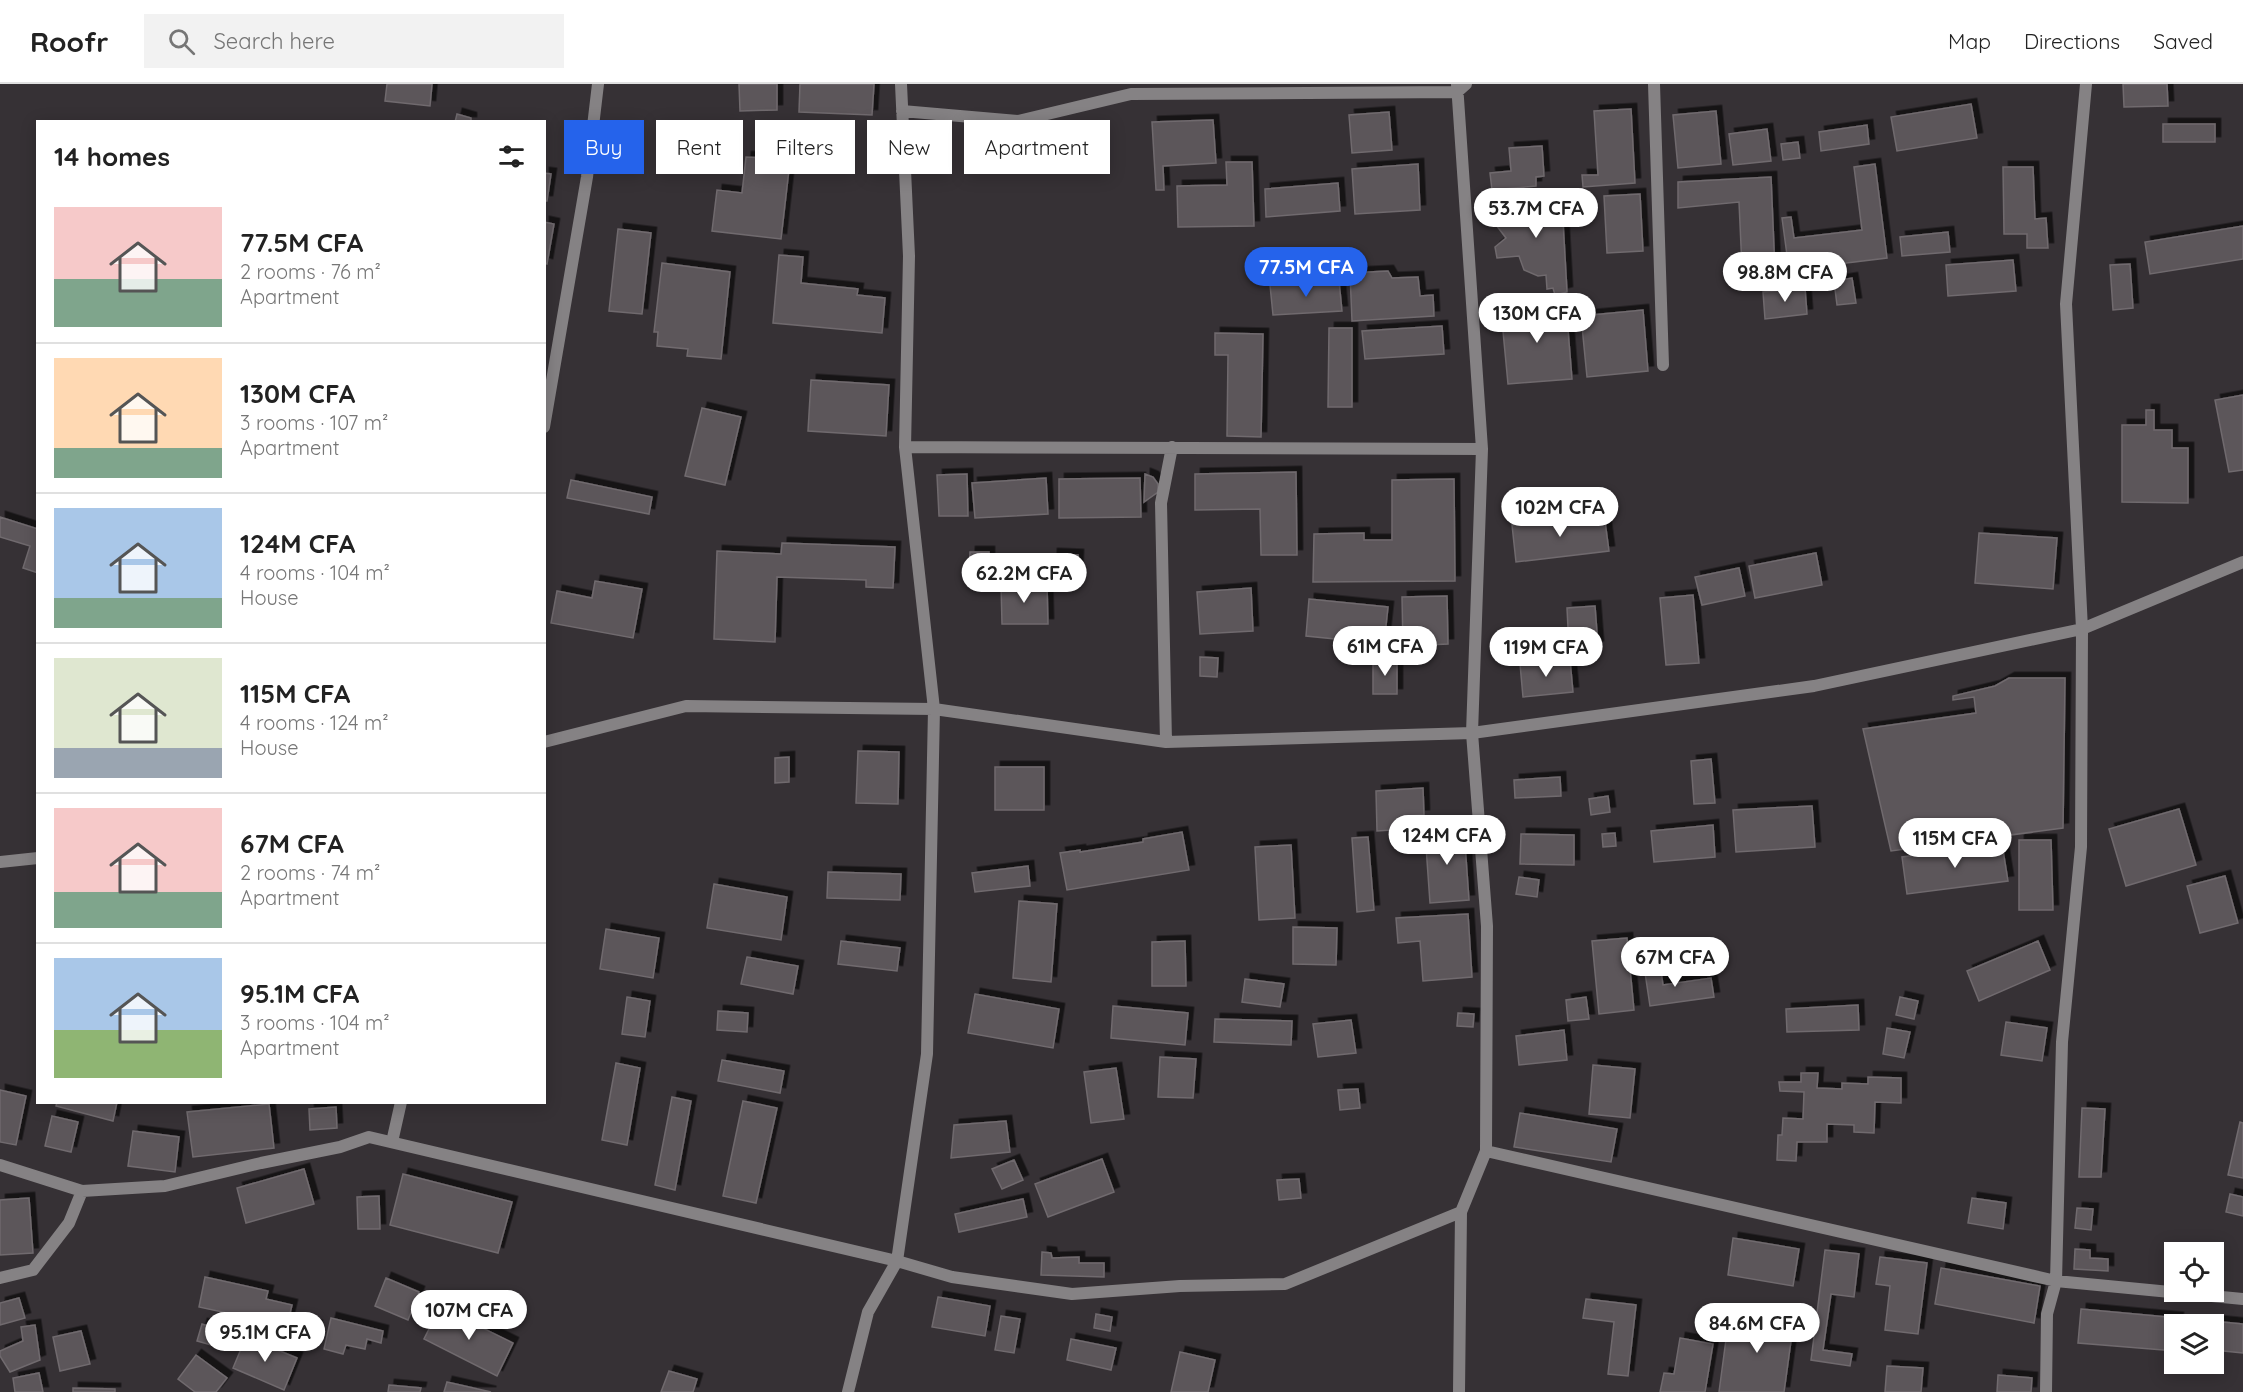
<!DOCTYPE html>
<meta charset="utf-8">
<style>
:root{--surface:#fff;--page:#f2f2f2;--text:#222;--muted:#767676;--line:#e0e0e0;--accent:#2563eb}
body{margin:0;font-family:Quicksand,sans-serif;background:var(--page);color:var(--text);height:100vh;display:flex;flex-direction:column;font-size:22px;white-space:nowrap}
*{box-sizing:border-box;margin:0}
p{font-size:20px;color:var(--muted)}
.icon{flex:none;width:33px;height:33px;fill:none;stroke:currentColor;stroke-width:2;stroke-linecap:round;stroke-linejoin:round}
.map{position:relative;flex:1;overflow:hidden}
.details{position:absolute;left:36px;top:36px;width:510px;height:984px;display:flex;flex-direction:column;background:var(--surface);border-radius:0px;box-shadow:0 3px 15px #0003}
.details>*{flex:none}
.banner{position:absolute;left:564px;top:36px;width:570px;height:54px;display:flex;gap:12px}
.fabs{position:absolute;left:2164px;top:1158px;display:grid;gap:12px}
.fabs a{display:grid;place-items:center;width:60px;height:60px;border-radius:0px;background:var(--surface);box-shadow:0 3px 15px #0003;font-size:30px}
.price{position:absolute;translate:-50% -51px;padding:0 14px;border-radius:21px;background:#fff;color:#222;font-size:20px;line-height:39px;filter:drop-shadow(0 2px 3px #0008)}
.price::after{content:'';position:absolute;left:50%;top:36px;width:18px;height:14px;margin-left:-9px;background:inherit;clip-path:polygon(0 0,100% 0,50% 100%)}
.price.selected{background:var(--accent);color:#fff}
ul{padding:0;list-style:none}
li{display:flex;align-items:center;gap:18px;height:150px;padding:0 18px}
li+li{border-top:2px solid var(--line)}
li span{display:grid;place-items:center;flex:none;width:168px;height:120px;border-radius:0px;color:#555}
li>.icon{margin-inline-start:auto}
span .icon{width:72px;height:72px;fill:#fffc;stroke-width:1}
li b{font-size:26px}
h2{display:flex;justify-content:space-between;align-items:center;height:72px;padding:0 18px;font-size:26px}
.tag{padding:0 21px;border-radius:0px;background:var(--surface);box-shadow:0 3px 15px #0003;font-size:21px;line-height:54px}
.tag.selected{background:var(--accent);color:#fff}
header{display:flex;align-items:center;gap:36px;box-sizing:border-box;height:84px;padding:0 30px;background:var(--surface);border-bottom:2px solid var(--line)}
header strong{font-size:28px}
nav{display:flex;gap:33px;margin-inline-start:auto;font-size:21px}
.search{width:420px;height:54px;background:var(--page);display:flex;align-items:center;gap:15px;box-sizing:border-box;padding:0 21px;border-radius:0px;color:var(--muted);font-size:22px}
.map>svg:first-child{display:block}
</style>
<header>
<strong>Roofr</strong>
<div class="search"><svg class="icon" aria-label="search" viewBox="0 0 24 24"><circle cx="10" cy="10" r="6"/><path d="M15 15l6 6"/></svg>Search here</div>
<nav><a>Map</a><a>Directions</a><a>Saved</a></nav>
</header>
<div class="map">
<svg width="2243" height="1308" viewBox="0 0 2243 1308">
<defs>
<filter id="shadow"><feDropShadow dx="5.5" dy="-5.5" stdDeviation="0" flood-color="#0009"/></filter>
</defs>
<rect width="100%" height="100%" fill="#363135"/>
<path fill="#5c565a" stroke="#706a6e" stroke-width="1.5" filter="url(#shadow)" d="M 387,0 L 432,0 L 430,22 L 385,17 Z
M 739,0 L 777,0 L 777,26 L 740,27 Z
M 800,0 L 874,0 L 872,31 L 799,28 Z
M 2123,0 L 2167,0 L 2168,22 L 2124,23 Z
M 1971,20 L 1977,54 L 1897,67 L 1891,33 Z
M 1631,25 L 1635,99 L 1583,103 L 1582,91 L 1598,91 L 1594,27 Z
M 1716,27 L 1721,80 L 1678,84 L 1673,31 Z
M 1389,28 L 1392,66 L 1352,69 L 1349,31 Z
M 457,30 L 471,34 L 471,38 L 455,38 Z
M 1213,36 L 1216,79 L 1163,82 L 1164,106 L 1156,106 L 1152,38 Z
M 2163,40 L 2215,40 L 2215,58 L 2163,58 Z
M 1867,41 L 1869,60 L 1821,67 L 1819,48 Z
M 1767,45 L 1771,77 L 1733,81 L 1729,50 Z
M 1798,58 L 1800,74 L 1783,76 L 1781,60 Z
M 1542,62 L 1544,92 L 1536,93 L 1536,102 L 1492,106 L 1490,89 L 1511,87 L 1509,64 Z
M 765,66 L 791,68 L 781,155 L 712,147 L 717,106 L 742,109 L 746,73 L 764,74 Z
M 1226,78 L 1252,78 L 1254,142 L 1178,143 L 1177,102 L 1227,101 Z
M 1418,80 L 1420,126 L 1355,130 L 1352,85 Z
M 1875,80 L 1887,174 L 1789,186 L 1782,134 L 1791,133 L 1794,154 L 1862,146 L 1854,83 Z
M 2003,83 L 2033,83 L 2035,135 L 2046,134 L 2048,164 L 2027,164 L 2027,150 L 2004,150 Z
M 544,89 L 551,90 L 547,117 L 544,117 Z
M 1771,93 L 1775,187 L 1742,184 L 1739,118 L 1678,124 L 1678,98 Z
M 1338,99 L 1340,127 L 1266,133 L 1265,105 Z
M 1640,110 L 1643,167 L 1607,169 L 1604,112 Z
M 1568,115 L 1568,136 L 1563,137 L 1567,208 L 1555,211 L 1553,204 L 1547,205 L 1546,191 L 1538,192 L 1524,186 L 1519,172 L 1497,174 L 1495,163 L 1506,154 L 1496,141 L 1495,122 Z
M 544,138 L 554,140 L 547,180 L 544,179 Z
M 2243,142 L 2243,175 L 2150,190 L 2145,158 Z
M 618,145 L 651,149 L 642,230 L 609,227 Z
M 1948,148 L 1950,168 L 1902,172 L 1900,153 Z
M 779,171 L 803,173 L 801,199 L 858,205 L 857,211 L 885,214 L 882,249 L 773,239 Z
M 2013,176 L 2016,207 L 1948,212 L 1946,181 Z
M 662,179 L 730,188 L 721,275 L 687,272 L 688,265 L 657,262 L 658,248 L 654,248 Z
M 2130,180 L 2133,224 L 2113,226 L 2110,181 Z
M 1388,187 L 1392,194 L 1418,193 L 1420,212 L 1433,211 L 1434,232 L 1352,237 L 1350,189 Z
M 1852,194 L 1856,219 L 1837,221 L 1834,197 Z
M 1339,197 L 1342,227 L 1273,231 L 1270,201 Z
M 1805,204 L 1807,230 L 1765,235 L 1763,208 Z
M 1566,221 L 1572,295 L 1508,300 L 1501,226 Z
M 1643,226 L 1648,287 L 1587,293 L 1581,232 Z
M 1442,242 L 1444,270 L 1365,275 L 1362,247 Z
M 1329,244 L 1352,244 L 1352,323 L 1328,323 Z
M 1215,249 L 1263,250 L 1261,353 L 1227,352 L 1228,271 L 1215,271 Z
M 811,296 L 889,301 L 886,352 L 808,347 Z
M 2243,311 L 2243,386 L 2229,388 L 2215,316 Z
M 702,324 L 741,333 L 725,401 L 685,392 Z
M 2146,326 L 2154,326 L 2154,346 L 2172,346 L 2172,364 L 2188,364 L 2188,419 L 2122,418 L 2122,341 L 2146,341 Z
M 1296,388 L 1297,471 L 1261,471 L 1260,425 L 1195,426 L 1195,390 Z
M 967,390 L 968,432 L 939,432 L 937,391 Z
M 1145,390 L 1153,393 L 1158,400 L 1158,408 L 1144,418 Z
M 1046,394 L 1048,430 L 975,434 L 972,399 Z
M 1140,394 L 1141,433 L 1059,434 L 1059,395 Z
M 1454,395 L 1455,497 L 1313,498 L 1314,450 L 1364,449 L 1364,456 L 1392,456 L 1392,396 Z
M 571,396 L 652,413 L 649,430 L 567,414 Z
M 1604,430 L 1609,467 L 1516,478 L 1512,441 Z
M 0,433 L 38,445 L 38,489 L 23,484 L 30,462 L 0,453 Z
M 1979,449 L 2057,454 L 2053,505 L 1975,499 Z
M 782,459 L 895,463 L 893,504 L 866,503 L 866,496 L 777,493 L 775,558 L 714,555 L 717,467 L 781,470 Z
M 970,468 L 989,468 L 989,490 L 969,490 Z
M 1816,469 L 1822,501 L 1755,514 L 1749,482 Z
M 1052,470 L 1078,471 L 1077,493 L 1051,492 Z
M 1739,484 L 1745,512 L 1702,521 L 1695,493 Z
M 595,497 L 642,505 L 633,554 L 551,539 L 557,507 L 592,514 Z
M 1001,500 L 1047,500 L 1048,540 L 1002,540 Z
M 1251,504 L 1253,547 L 1200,550 L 1197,508 Z
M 1693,511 L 1699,579 L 1666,581 L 1660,514 Z
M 1447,512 L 1448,560 L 1403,562 L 1402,513 Z
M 1309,515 L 1388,523 L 1384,560 L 1306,552 Z
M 1595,522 L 1598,562 L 1569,564 L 1567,524 Z
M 1200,573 L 1218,574 L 1217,593 L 1200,592 Z
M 1373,575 L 1397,576 L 1397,610 L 1373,610 Z
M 1570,576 L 1573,608 L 1523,613 L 1520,580 Z
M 2009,594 L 2065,594 L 2063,744 L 1891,767 L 1863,645 L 1976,629 L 1974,613 L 1953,616 L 1953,612 L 1995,602 Z
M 858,667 L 899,668 L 898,720 L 856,719 Z
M 789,673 L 789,698 L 775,699 L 775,674 Z
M 1711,675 L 1715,719 L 1694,720 L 1691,677 Z
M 995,683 L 1044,683 L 1044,726 L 995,726 Z
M 1560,693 L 1561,712 L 1515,714 L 1514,696 Z
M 1423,704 L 1424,731 L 1406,732 L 1407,745 L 1377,747 L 1376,707 Z
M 1608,712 L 1610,728 L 1591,731 L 1589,715 Z
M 1812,722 L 1815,763 L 1736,768 L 1733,726 Z
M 2179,725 L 2196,781 L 2126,802 L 2109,745 Z
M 1713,741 L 1715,773 L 1654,778 L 1651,747 Z
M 1464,746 L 1469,816 L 1430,819 L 1425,748 Z
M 1182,748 L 1189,786 L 1067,806 L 1060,769 L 1080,766 L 1080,768 L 1143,758 L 1143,755 Z
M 1615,749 L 1616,762 L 1603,763 L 1602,750 Z
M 1521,750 L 1574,751 L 1574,781 L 1520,780 Z
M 1368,753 L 1374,826 L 1357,828 L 1352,754 Z
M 2019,756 L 2051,756 L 2053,826 L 2019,826 Z
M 2002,760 L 2008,797 L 1907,810 L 1902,773 Z
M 1291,761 L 1295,834 L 1259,836 L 1255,763 Z
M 1028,782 L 1030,802 L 975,808 L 972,789 Z
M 828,788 L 901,790 L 900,816 L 827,814 Z
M 2225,792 L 2238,839 L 2200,849 L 2187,802 Z
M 1519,793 L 1539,796 L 1537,813 L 1516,810 Z
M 714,800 L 787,813 L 781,856 L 707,844 Z
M 1019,817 L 1057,820 L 1051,898 L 1013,894 Z
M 1468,830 L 1472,893 L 1423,897 L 1420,857 L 1398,859 L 1396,834 Z
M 1293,843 L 1337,844 L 1336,881 L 1293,880 Z
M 606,845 L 659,854 L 653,894 L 600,885 Z
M 1627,854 L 1634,926 L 1599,930 L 1592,857 Z
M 841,857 L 900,864 L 897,887 L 838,880 Z
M 1185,857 L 1186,902 L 1152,902 L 1152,858 Z
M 2038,857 L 2050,886 L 1979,917 L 1967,887 Z
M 747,873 L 798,882 L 793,910 L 741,900 Z
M 1660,880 L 1663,901 L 1711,894 L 1714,913 L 1650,922 L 1644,882 Z
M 1245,895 L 1284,900 L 1280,923 L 1242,918 Z
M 975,910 L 1059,925 L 1053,964 L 968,949 Z
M 627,913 L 650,917 L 645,953 L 622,950 Z
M 1586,913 L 1589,935 L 1568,937 L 1566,916 Z
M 1900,913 L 1918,917 L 1914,935 L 1896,931 Z
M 1858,921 L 1859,946 L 1787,948 L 1786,925 Z
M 1113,922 L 1188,929 L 1185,961 L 1111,954 Z
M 718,927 L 748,929 L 747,948 L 717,946 Z
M 1458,929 L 1474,930 L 1473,943 L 1457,942 Z
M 1215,935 L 1292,937 L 1291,961 L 1214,958 Z
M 1351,936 L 1356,969 L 1318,973 L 1313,940 Z
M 2006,938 L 2047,944 L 2042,977 L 2001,971 Z
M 1887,944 L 1910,948 L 1904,974 L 1883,970 Z
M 1564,946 L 1567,976 L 1519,981 L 1516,952 Z
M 1160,973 L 1196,975 L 1193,1014 L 1158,1013 Z
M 722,976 L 784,987 L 780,1009 L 718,997 Z
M 616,979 L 640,984 L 627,1061 L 602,1056 Z
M 1593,981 L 1635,985 L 1630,1034 L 1589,1030 Z
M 1116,984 L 1124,1035 L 1091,1039 L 1084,988 Z
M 1801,989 L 1818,989 L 1817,1004 L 1842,1005 L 1842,999 L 1868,1000 L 1868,993 L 1901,994 L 1901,1019 L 1875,1018 L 1874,1049 L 1854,1048 L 1854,1041 L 1827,1040 L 1827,1058 L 1797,1058 L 1796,1077 L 1777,1076 L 1778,1051 L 1782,1051 L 1783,1034 L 1803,1035 L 1804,1008 L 1780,1007 L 1779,998 L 1801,998 Z
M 1358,1005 L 1360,1024 L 1340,1026 L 1338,1006 Z
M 0,1006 L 26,1012 L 16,1061 L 0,1058 Z
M 672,1013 L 691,1017 L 675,1106 L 655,1101 Z
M 743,1017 L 777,1024 L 756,1119 L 723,1112 Z
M 57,1018 L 117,1018 L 113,1037 L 56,1022 Z
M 269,1020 L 274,1064 L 193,1073 L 187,1028 Z
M 336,1023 L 337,1044 L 310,1046 L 309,1025 Z
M 2082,1024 L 2105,1025 L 2101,1093 L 2079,1093 Z
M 1520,1029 L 1617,1045 L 1611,1078 L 1514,1063 Z
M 52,1032 L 78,1038 L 71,1068 L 45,1062 Z
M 1006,1037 L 1010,1068 L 951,1074 L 954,1041 Z
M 2240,1038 L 2243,1039 L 2243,1094 L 2228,1091 Z
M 133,1047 L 179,1053 L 175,1088 L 128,1082 Z
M 1102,1075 L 1114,1108 L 1048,1133 L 1035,1100 Z
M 1014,1076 L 1023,1096 L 1002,1105 L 992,1085 Z
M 304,1085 L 314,1120 L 246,1139 L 237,1104 Z
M 403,1090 L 512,1118 L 498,1169 L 390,1141 Z
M 1299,1095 L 1301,1114 L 1279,1116 L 1277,1096 Z
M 2230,1110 L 2243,1113 L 2243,1132 L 2226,1128 Z
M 379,1112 L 380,1145 L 358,1145 L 357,1113 Z
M 29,1114 L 33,1169 L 0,1171 L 0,1116 Z
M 1972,1114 L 2006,1119 L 2003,1145 L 1968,1139 Z
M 1023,1115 L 1027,1133 L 959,1148 L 955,1130 Z
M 2077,1124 L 2093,1125 L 2091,1146 L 2075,1144 Z
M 1733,1154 L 1799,1165 L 1793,1202 L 1728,1191 Z
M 2075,1165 L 2090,1166 L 2090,1174 L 2108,1175 L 2108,1187 L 2074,1185 Z
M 1825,1166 L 1859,1170 L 1854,1213 L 1831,1210 L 1823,1266 L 1852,1270 L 1850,1282 L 1811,1276 Z
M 1042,1168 L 1051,1169 L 1052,1174 L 1079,1173 L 1079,1179 L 1104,1179 L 1104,1193 L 1041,1191 Z
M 1880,1173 L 1927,1179 L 1918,1250 L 1885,1246 L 1890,1202 L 1876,1200 Z
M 1941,1184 L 2040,1202 L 2034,1239 L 1935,1220 Z
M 205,1193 L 268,1207 L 266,1215 L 292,1221 L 287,1242 L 199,1223 Z
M 386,1194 L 419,1208 L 408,1236 L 375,1222 Z
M 938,1213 L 990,1222 L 985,1252 L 932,1243 Z
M 19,1214 L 25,1234 L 0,1241 L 0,1219 Z
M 1586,1215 L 1636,1221 L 1628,1292 L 1608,1290 L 1614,1238 L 1583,1234 Z
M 440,1223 L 513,1259 L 497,1292 L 424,1255 Z
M 2081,1225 L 2178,1234 L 2177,1240 L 2175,1240 L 2175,1267 L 2078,1259 Z
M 1755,1229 L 1794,1235 L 1784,1308 L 1719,1308 L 1729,1233 L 1754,1236 Z
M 1096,1230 L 1112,1233 L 1110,1247 L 1094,1244 Z
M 1001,1232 L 1020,1235 L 1014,1269 L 995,1266 Z
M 331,1234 L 383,1247 L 381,1259 L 367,1255 L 365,1265 L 346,1261 L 343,1270 L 324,1265 Z
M 2212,1237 L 2243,1240 L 2243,1269 L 2214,1266 L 2214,1240 L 2212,1240 Z
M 304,1239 L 317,1242 L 311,1264 L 299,1261 Z
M 202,1240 L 220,1246 L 215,1262 L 197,1257 Z
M 35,1241 L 40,1276 L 10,1288 L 0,1272 L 0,1267 L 23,1257 L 21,1243 Z
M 81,1247 L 90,1280 L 60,1287 L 53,1253 Z
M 246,1253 L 297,1274 L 284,1306 L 233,1284 Z
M 1680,1254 L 1713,1260 L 1705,1308 L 1660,1308 L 1664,1289 L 1674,1290 Z
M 1071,1255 L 1116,1264 L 1111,1286 L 1067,1276 Z
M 1180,1268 L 1215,1276 L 1208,1308 L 1171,1308 Z
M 196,1271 L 227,1294 L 216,1308 L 195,1308 L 178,1295 Z
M 1887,1282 L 1923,1284 L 1921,1308 L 1885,1308 Z
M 669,1287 L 697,1295 L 693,1308 L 661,1308 Z
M 39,1289 L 43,1308 L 15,1308 L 13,1294 Z
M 1998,1291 L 2032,1294 L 2031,1308 L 1997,1308 Z
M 447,1298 L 491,1308 L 444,1308 Z
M 389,1301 L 421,1304 L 420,1308 L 388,1308 Z
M 73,1304 L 115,1305 L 115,1308 L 73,1308 Z"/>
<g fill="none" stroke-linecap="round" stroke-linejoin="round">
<path stroke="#858284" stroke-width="12" d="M 1457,0 L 1482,365 L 1472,649 L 1487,842 L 1486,1067 L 1461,1128 L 1459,1308
M 1654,0 L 1663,281
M 902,27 L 1018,37 L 1131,10 L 1457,8 L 1466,0
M 544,343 L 587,93 L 598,0
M 905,363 L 1482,365
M 544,658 L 686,622 L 934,625 L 1166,658 L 1472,649 L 1814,602 L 2082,545 L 2243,478
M 1166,658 L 1161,419 L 1172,363
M 0,778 L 38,774
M 392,1058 L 401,1018
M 1486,1067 L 2056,1197 L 2243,1215
M 0,1081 L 82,1107 L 165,1102 L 261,1079 L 340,1063 L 369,1053 L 897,1177 L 952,1193 L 1072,1210 L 1180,1202 L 1285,1200 L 1461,1128
M 0,1194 L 33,1186 L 69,1139 L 82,1107
M 848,1308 L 868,1228 L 897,1177 L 927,970 L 934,625 L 905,363 L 909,172 L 901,0
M 2046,1308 L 2047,1230 L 2056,1197 L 2062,958 L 2081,763 L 2082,545 L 2066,220 L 2086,0"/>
</g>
</svg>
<div class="fabs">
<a><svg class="icon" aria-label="locate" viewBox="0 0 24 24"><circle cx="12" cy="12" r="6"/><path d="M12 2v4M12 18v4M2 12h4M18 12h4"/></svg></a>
<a><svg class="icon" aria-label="layers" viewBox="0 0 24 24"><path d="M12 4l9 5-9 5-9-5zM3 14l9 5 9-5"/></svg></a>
</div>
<b class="price" style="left:1536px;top:155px">53.7M CFA</b>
<b class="price selected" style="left:1306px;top:214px">77.5M CFA</b>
<b class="price" style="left:1785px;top:219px">98.8M CFA</b>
<b class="price" style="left:1537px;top:260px">130M CFA</b>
<b class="price" style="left:1560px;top:454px">102M CFA</b>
<b class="price" style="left:1024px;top:520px">62.2M CFA</b>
<b class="price" style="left:1385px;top:593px">61M CFA</b>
<b class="price" style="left:1546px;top:594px">119M CFA</b>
<b class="price" style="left:1447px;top:782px">124M CFA</b>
<b class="price" style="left:1955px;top:785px">115M CFA</b>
<b class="price" style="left:1675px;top:904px">67M CFA</b>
<b class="price" style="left:469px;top:1257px">107M CFA</b>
<b class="price" style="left:1757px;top:1270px">84.6M CFA</b>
<b class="price" style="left:265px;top:1279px">95.1M CFA</b>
<div class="banner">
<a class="tag selected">Buy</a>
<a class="tag">Rent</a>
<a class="tag">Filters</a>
<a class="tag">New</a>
<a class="tag">Apartment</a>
</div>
<section class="details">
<h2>14 homes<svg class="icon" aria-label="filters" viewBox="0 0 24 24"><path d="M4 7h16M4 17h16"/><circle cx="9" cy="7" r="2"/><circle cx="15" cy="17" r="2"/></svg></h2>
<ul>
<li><span style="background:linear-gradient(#f6c9c9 60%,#7fa58c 0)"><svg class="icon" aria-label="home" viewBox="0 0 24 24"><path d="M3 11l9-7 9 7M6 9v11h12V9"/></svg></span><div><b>77.5M CFA</b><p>2 rooms · 76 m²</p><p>Apartment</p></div></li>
<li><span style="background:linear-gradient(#ffd9b3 75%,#7fa58c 0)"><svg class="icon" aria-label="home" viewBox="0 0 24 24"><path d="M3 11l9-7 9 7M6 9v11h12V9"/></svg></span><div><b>130M CFA</b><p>3 rooms · 107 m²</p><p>Apartment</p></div></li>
<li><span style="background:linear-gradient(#a9c7e8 75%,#7fa58c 0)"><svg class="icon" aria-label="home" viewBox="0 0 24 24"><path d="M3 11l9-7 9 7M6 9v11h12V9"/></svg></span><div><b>124M CFA</b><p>4 rooms · 104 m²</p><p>House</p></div></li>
<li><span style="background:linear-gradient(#dfe7d0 75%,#9aa5b1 0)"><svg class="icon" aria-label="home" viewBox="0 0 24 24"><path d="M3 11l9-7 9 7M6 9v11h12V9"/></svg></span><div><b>115M CFA</b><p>4 rooms · 124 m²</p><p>House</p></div></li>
<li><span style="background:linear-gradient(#f6c9c9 70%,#7fa58c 0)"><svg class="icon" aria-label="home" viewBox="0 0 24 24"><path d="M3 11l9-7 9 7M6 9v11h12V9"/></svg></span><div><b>67M CFA</b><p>2 rooms · 74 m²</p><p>Apartment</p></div></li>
<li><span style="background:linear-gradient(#a9c7e8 60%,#8fb573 0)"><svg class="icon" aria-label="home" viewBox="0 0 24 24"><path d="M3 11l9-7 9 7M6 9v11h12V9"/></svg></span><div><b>95.1M CFA</b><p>3 rooms · 104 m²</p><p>Apartment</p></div></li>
</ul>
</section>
</div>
